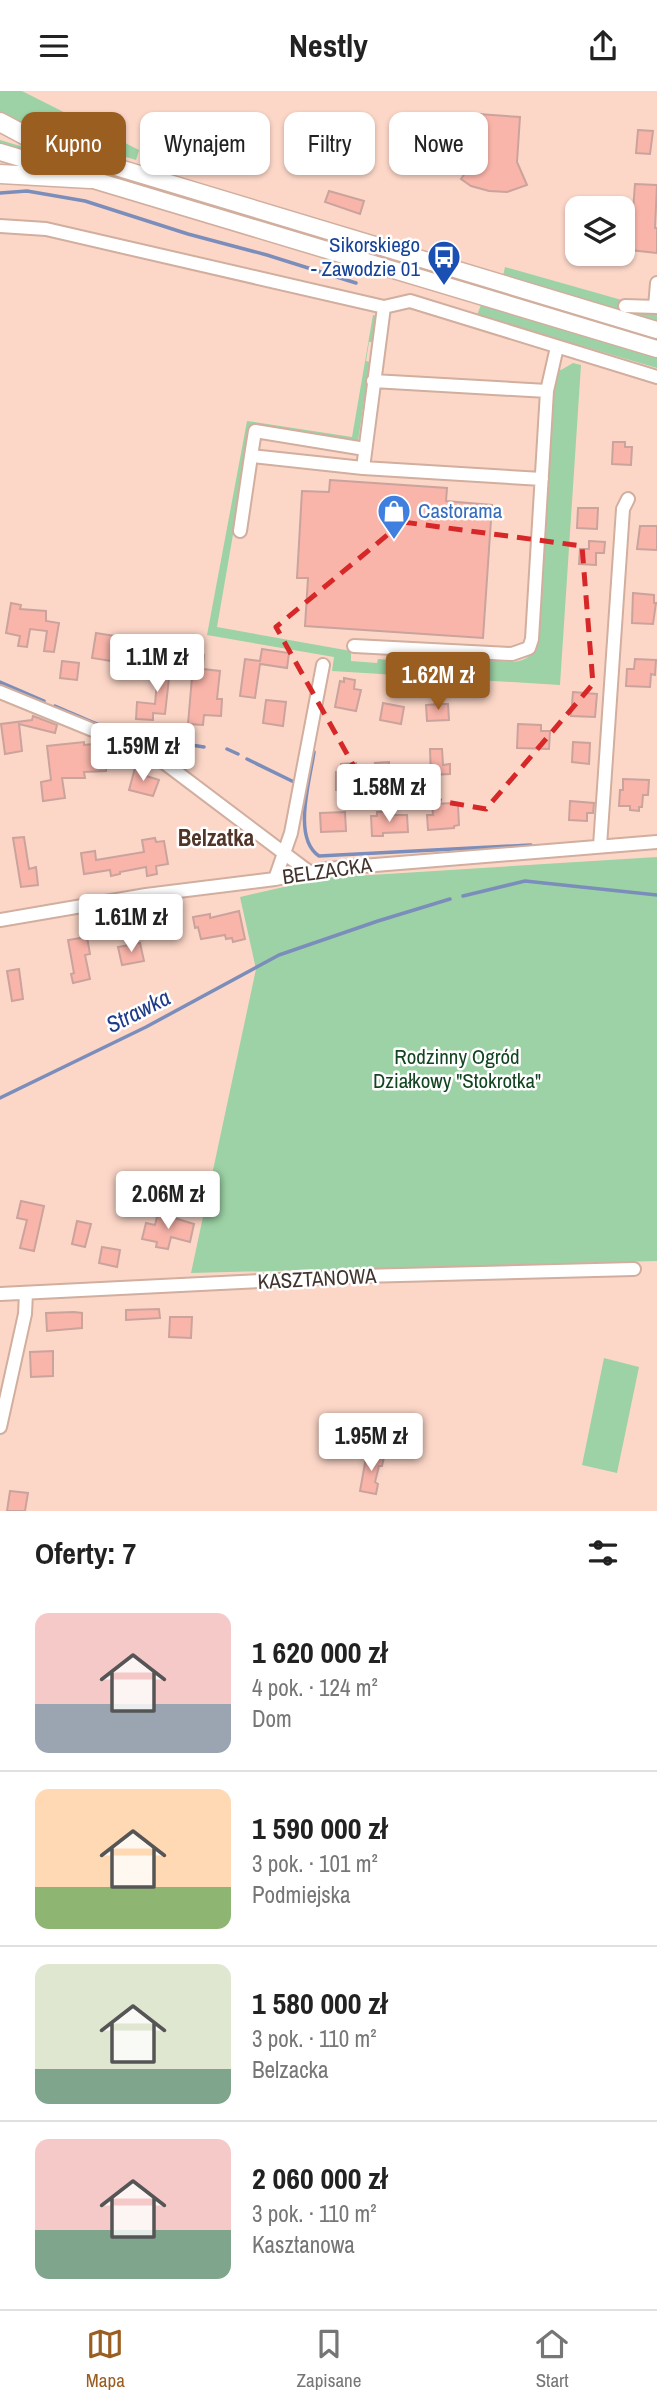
<!DOCTYPE html>
<html lang="pl">
<meta charset="utf-8">
<style>
:root{--surface:#fff;--page:#f2f2f2;--text:#222;--muted:#767676;--line:#e0e0e0;--accent:#9a5e21}
body{margin:0;font-family:"Archivo Narrow",sans-serif;background:var(--page);color:var(--text);height:100vh;display:flex;flex-direction:column;font-size:26px;white-space:nowrap}
*{box-sizing:border-box;margin:0}
p{font-size:23px;color:var(--muted)}
.icon{flex:none;width:38px;height:38px;fill:none;stroke:currentColor;stroke-width:2;stroke-linecap:round;stroke-linejoin:round}
.map{position:relative;height:1420px;overflow:hidden}
.drawer{display:flex;flex-direction:column;background:var(--surface);flex:1}
.drawer>*{flex:none}
.top-card{position:absolute;left:21px;top:21px;width:616px;height:63px;display:flex;gap:14px}
.tools{position:absolute;left:565px;top:105px;display:grid;gap:14px}
.tools a{display:grid;place-items:center;width:70px;height:70px;border-radius:14px;background:var(--surface);box-shadow:0 2px 5px #0004;font-size:35px}
.price{position:absolute;translate:-50% -60px;padding:0 16px;border-radius:7px;background:#fff;color:#222;font-size:23px;line-height:46px;filter:drop-shadow(0 2px 4px #0008)}
.price::after{content:'';position:absolute;left:50%;top:42px;width:21px;height:16px;margin-left:-10px;background:inherit;clip-path:polygon(0 0,100% 0,50% 100%)}
.price.active{background:var(--accent);color:#fff}
ul{padding:0;list-style:none}
li{display:flex;align-items:center;gap:21px;height:175px;padding:0 35px}
li+li{border-top:2px solid var(--line)}
li span{display:grid;place-items:center;flex:none;width:196px;height:140px;border-radius:14px;color:#555}
li>.icon{margin-inline-start:auto}
span .icon{width:84px;height:84px;fill:#fffc;stroke-width:1}
li b{font-size:30px}
h2{display:flex;justify-content:space-between;align-items:center;height:84px;padding:0 35px;font-size:30px}
.chip{padding:0 24px;border-radius:14px;background:var(--surface);box-shadow:0 2px 5px #0004;font-size:24px;line-height:63px}
.chip.active{background:var(--accent);color:#fff}
header{display:flex;justify-content:space-between;align-items:center;height:91px;padding:0 35px;background:var(--surface);font-size:32px;font-weight:800}
.tabs{display:flex;justify-content:space-around;align-items:center;height:98px;border-top:2px solid var(--line);background:var(--surface);font-size:19px;color:var(--muted)}
.tabs a{display:grid;justify-items:center;gap:4px}
.tabs .active{color:var(--accent)}
.map>svg:first-child{display:block}
</style>
<header><svg class="icon" aria-label="menu" viewBox="0 0 24 24"><path d="M4 6h16M4 12h16M4 18h16"/></svg>Nestly<svg class="icon" aria-label="share" viewBox="0 0 24 24"><path d="M12 15V3M7 8l5-5 5 5M5 13v7h14v-7"/></svg></header>
<div class="map">
<svg width="657" height="1420" viewBox="0 0 657 1420">
<rect width="100%" height="100%" fill="#fcd7c8"/>
<path fill="#9dd2a6" d="M 0,0 L 22,0 L 139,59 L 136,69 L 47,42 L 0,25 Z
M 0,49 L 657,246 L 657,251 L 0,54 Z
M 505,176 L 657,219 L 657,231 L 503,185 Z
M 481,214 L 657,265 L 657,277 L 477,224 Z
M 373,224 L 377,225 L 377,228 L 373,251 L 369,251 L 366,270 L 370,271 L 358,350 L 252,334 L 217,536 L 351,560 L 351,570 L 377,572 L 378,568 L 389,569 L 390,563 L 514,571 C 528,569 534,563 537,550 L 554,287 L 558,278 L 561,279 L 573,272 L 581,274 L 560,594 L 332,580 L 334,566 L 207,544 L 247,330 L 352,346 Z
M 657,766 L 657,1170 L 191,1182 L 256,878 L 240,806 L 323,787 Z
M 604,1267 L 639,1276 L 617,1382 L 582,1374 Z"/>
<g fill="none" stroke-linecap="round" stroke-linejoin="round">
<path stroke="#7b8dbb" stroke-width="3.5" d="M 0,102 L 27,100 L 85,110 L 188,143 L 267,164 L 356,192
M 0,591 L 44,610
M 55,615 C 88,629 121,646 157,651
M 172,651 L 204,656
M 227,658 L 238,663
M 314,661 C 310,689 292,747 319,765 L 531,754
M 247,668 L 296,692
M 463,805 L 525,790 L 657,804
M 0,1007 L 146,936 L 279,864 L 378,830 L 450,808"/>
</g>
<path fill="#fab5aa" stroke="#caa39d" stroke-width="2" d="M 478,23 L 520,26 L 517,71 L 527,94 L 507,101 L 489,100 L 471,95 L 461,88 L 475,68 Z
M 638,39 L 653,40 L 650,63 L 636,62 Z
M 332,56 L 350,59 L 346,82 L 327,77 Z
M 635,93 L 657,94 L 655,137 L 657,137 L 657,162 L 630,159 Z
M 329,100 L 364,110 L 360,123 L 325,111 Z
M 613,351 L 625,351 L 625,356 L 632,356 L 631,374 L 612,373 Z
M 330,389 L 447,397 L 446,410 L 492,414 L 483,547 L 305,535 L 308,487 L 297,487 L 302,400 L 329,401 Z
M 578,417 L 598,417 L 597,438 L 577,437 Z
M 640,435 L 657,435 L 657,459 L 637,458 Z
M 589,450 L 605,451 L 604,462 L 596,462 L 596,474 L 579,473 L 580,458 L 589,458 Z
M 633,502 L 654,504 L 654,512 L 656,512 L 653,533 L 632,532 Z
M 11,512 L 21,514 L 20,518 L 46,520 L 46,530 L 59,532 L 54,561 L 44,560 L 47,540 L 30,538 L 27,556 L 18,555 L 20,545 L 6,542 Z
M 96,542 L 122,546 L 118,571 L 92,567 Z
M 262,558 L 289,562 L 287,577 L 260,573 L 255,607 L 240,605 L 245,568 L 260,570 Z
M 194,563 L 204,564 L 203,578 L 220,580 L 217,608 L 222,608 L 221,625 L 204,624 L 203,634 L 188,633 Z
M 159,568 L 171,569 L 165,623 L 153,622 L 153,629 L 136,628 L 137,611 L 155,613 Z
M 635,568 L 656,569 L 655,584 L 651,583 L 650,596 L 626,595 L 627,578 L 634,578 Z
M 62,570 L 79,572 L 77,589 L 60,587 Z
M 344,587 L 355,589 L 354,598 L 361,599 L 356,620 L 335,616 L 340,590 L 344,591 Z
M 573,601 L 597,603 L 595,626 L 571,625 Z
M 266,609 L 286,611 L 283,635 L 263,632 Z
M 383,612 L 404,616 L 401,633 L 380,629 Z
M 440,613 L 448,613 L 449,629 L 427,630 L 426,614 Z
M 33,625 L 57,634 L 55,642 L 19,633 L 22,660 L 5,663 L 1,633 L 32,629 Z
M 518,633 L 541,634 L 541,640 L 550,640 L 549,658 L 517,657 Z
M 84,651 L 84,654 L 92,653 L 94,670 L 106,670 L 106,680 L 84,681 L 85,687 L 62,687 L 65,707 L 43,710 L 41,691 L 51,689 L 47,655 Z
M 573,651 L 590,652 L 589,673 L 572,671 Z
M 430,658 L 442,658 L 443,674 L 450,673 L 450,683 L 431,684 Z
M 389,671 L 389,674 L 396,674 L 397,691 L 390,691 L 391,695 L 377,695 L 377,692 L 358,693 L 359,698 L 336,699 L 336,681 L 341,681 L 341,673 L 356,672 L 356,676 L 376,675 L 375,672 Z
M 135,677 L 144,680 L 143,684 L 159,689 L 153,705 L 129,699 Z
M 623,688 L 649,689 L 648,704 L 643,704 L 642,716 L 639,716 L 639,720 L 630,719 L 630,715 L 619,715 L 620,699 L 623,699 Z
M 570,710 L 594,712 L 593,722 L 587,722 L 587,730 L 569,729 Z
M 453,712 L 453,714 L 458,714 L 459,734 L 454,735 L 454,737 L 428,739 L 427,724 L 433,724 L 432,713 Z
M 345,721 L 346,740 L 321,741 L 320,722 Z
M 377,721 L 394,721 L 394,724 L 407,724 L 408,741 L 383,742 L 383,745 L 372,745 L 371,725 L 377,725 Z
M 24,746 L 29,778 L 36,776 L 38,794 L 21,796 L 13,747 Z
M 155,747 L 156,751 L 164,750 L 168,773 L 156,775 L 157,783 L 147,785 L 146,776 L 120,781 L 120,783 L 111,785 L 110,779 L 84,783 L 81,762 L 95,760 L 96,769 L 144,761 L 142,749 Z
M 239,820 L 245,848 L 233,851 L 232,847 L 226,848 L 225,844 L 201,848 L 198,836 L 195,837 L 193,826 L 210,823 L 210,827 Z
M 87,846 L 90,863 L 85,864 L 90,888 L 73,892 L 71,883 L 74,882 L 68,849 Z
M 140,852 L 144,870 L 122,874 L 118,856 Z
M 19,878 L 23,908 L 12,910 L 7,880 Z
M 21,1110 L 44,1115 L 34,1160 L 20,1157 L 27,1129 L 17,1127 Z
M 158,1122 L 194,1133 L 190,1151 L 171,1146 L 168,1158 L 156,1156 L 157,1151 L 142,1148 L 146,1132 L 155,1134 Z
M 77,1130 L 91,1133 L 85,1156 L 72,1153 Z
M 102,1156 L 120,1159 L 117,1176 L 99,1172 Z
M 159,1218 L 160,1227 L 126,1229 L 126,1219 Z
M 74,1221 L 82,1222 L 82,1237 L 47,1240 L 46,1222 Z
M 170,1226 L 192,1226 L 191,1247 L 169,1246 Z
M 53,1260 L 53,1285 L 31,1286 L 30,1261 Z
M 367,1361 L 384,1366 L 382,1375 L 379,1375 L 375,1391 L 378,1393 L 376,1403 L 360,1400 Z
M 10,1400 L 28,1402 L 25,1420 L 7,1420 Z"/>
<g fill="none" stroke-linecap="round" stroke-linejoin="round">
<defs>
<path id="minor" d="M 0,135 L 46,138 L 384,216 L 410,210 L 657,286
M 625,215 L 657,216
M 655,216 L 657,192
M 373,290 L 547,300
M 251,365 L 255,340 L 365,358
M 363,377 L 384,216
M 240,440 L 251,365 L 363,377 L 542,388
M 354,555 L 512,563 L 529,557 L 532,548 L 547,300 L 557,256
M 0,601 L 127,653 L 166,673 L 309,781
M 600,755 L 623,418 L 628,408
M 275,788 L 291,742 L 323,574
M 0,829 L 146,804 L 275,788 L 326,778 L 657,751
M 0,1203 L 361,1185 L 634,1178
M 0,1336 L 25,1223 L 26,1202"/>
<path id="major" d="M 33,51 L 657,239
M 0,61 L 657,258"/>
<path id="highway" d="M 0,31 L 43,54
M 0,83 L 90,88"/>
</defs>
<use href="#minor" stroke="#d1ae9e" stroke-width="16"/>
<use href="#major" stroke="#d1ae9e" stroke-width="19"/>
<use href="#highway" stroke="#d1ae9e" stroke-width="21"/>
<use href="#minor" stroke="#fff" stroke-width="12"/>
<use href="#major" stroke="#fff" stroke-width="16"/>
<use href="#highway" stroke="#fff" stroke-width="18"/>
</g>
<path fill="none" stroke="#d62828" stroke-width="5" stroke-dasharray="14 9" stroke-linejoin="round" d="M 403,431 L 582,455 L 593,593 L 486,718 L 366,697 L 276,536 Z"/>
<defs>
<symbol id="bus-pin" viewBox="-11 -11 22 30"><path d="M0 17L-7.5 6A9.5 9.5 0 1 1 7.5 6Z" fill="#1a4fb4" stroke="#fff"/><path d="M-5-6H5V4H4V6H2V4H-2V6H-4V4H-5ZM-3.5-4V0h7V-4ZM-3.5 1.2v1.5H-2V1.2ZM2 1.2v1.5H3.5V1.2Z" fill="#fff"/></symbol>
<symbol id="shop-pin" viewBox="-11 -11 22 30"><path d="M0 17L-7.5 6A9.5 9.5 0 1 1 7.5 6Z" fill="#3f7fe0" stroke="#fff"/><path d="M-5-2.5h2.3a2.7 3.5 0 0 1 5.4 0H5L5.5 6h-11ZM-1.5-2.5h3a1.5 2.3 0 0 0-3 0Z" fill="#fff"/></symbol>
</defs>
<g fill-rule="evenodd">
<use href="#bus-pin" x="425" y="147" width="38" height="52"/>
<use href="#shop-pin" x="375" y="401" width="38" height="52"/>
</g>
<g text-anchor="middle" stroke-width="5" stroke-linejoin="round" paint-order="stroke">
<g font-size="21" fill="#164399" stroke="#fff" text-anchor="end">
<text x="420" y="161">Sikorskiego<tspan x="420" dy="24">- Zawodzie 01</tspan></text>
</g>
<g font-size="21" fill="#366cbe" stroke="#fff" text-anchor="start">
<text x="418" y="427">Castorama</text>
</g>
<g font-size="21" fill="#41332d" stroke="#fff">
<text transform="translate(327 780) rotate(-8)" y="7">BELZACKA</text>
<text transform="translate(317 1188) rotate(-3)" y="7">KASZTANOWA</text>
</g>
<g font-size="21" fill="#134521" stroke="#fff">
<text x="457" y="973">Rodzinny Ogród<tspan x="457" dy="24">Działkowy "Stokrotka"</tspan></text>
</g>
<g font-size="23" font-weight="bold" fill="#523529" stroke="#fff">
<text x="216" y="755">Belzatka</text>
</g>
<g font-size="23" font-style="italic" fill="#1e3b89" stroke="#fff">
<text transform="translate(138 920) rotate(-27)" y="8">Strawka</text>
</g>
</g>
</svg>
<div class="tools">
<a><svg class="icon" aria-label="layers" viewBox="0 0 24 24"><path d="M12 4l9 5-9 5-9-5zM3 14l9 5 9-5"/></svg></a>
</div>
<b class="price" style="left:157px;top:603px">1.1M zł</b>
<b class="price active" style="left:438px;top:621px">1.62M zł</b>
<b class="price" style="left:143px;top:692px">1.59M zł</b>
<b class="price" style="left:389px;top:733px">1.58M zł</b>
<b class="price" style="left:131px;top:863px">1.61M zł</b>
<b class="price" style="left:168px;top:1140px">2.06M zł</b>
<b class="price" style="left:371px;top:1382px">1.95M zł</b>
<div class="top-card">
<a class="chip active">Kupno</a>
<a class="chip">Wynajem</a>
<a class="chip">Filtry</a>
<a class="chip">Nowe</a>
</div>
</div>
<section class="drawer">
<h2>Oferty: 7<svg class="icon" aria-label="filters" viewBox="0 0 24 24"><path d="M4 7h16M4 17h16"/><circle cx="9" cy="7" r="2"/><circle cx="15" cy="17" r="2"/></svg></h2>
<ul>
<li><span style="background:linear-gradient(#f6c9c9 65%,#9aa5b1 0)"><svg class="icon" aria-label="home" viewBox="0 0 24 24"><path d="M3 11l9-7 9 7M6 9v11h12V9"/></svg></span><div><b>1 620 000 zł</b><p>4 pok. · 124 m²</p><p>Dom</p></div></li>
<li><span style="background:linear-gradient(#ffd9b3 70%,#8fb573 0)"><svg class="icon" aria-label="home" viewBox="0 0 24 24"><path d="M3 11l9-7 9 7M6 9v11h12V9"/></svg></span><div><b>1 590 000 zł</b><p>3 pok. · 101 m²</p><p>Podmiejska</p></div></li>
<li><span style="background:linear-gradient(#dfe7d0 75%,#7fa58c 0)"><svg class="icon" aria-label="home" viewBox="0 0 24 24"><path d="M3 11l9-7 9 7M6 9v11h12V9"/></svg></span><div><b>1 580 000 zł</b><p>3 pok. · 110 m²</p><p>Belzacka</p></div></li>
<li><span style="background:linear-gradient(#f6c9c9 65%,#7fa58c 0)"><svg class="icon" aria-label="home" viewBox="0 0 24 24"><path d="M3 11l9-7 9 7M6 9v11h12V9"/></svg></span><div><b>2 060 000 zł</b><p>3 pok. · 110 m²</p><p>Kasztanowa</p></div></li>
</ul>
</section>
<nav class="tabs">
<a class="active"><svg class="icon" aria-label="map" viewBox="0 0 24 24"><path d="M3 6l6-2 6 2 6-2v14l-6 2-6-2-6 2zM9 4v14M15 6v14"/></svg>Mapa</a>
<a><svg class="icon" aria-label="saved" viewBox="0 0 24 24"><path d="M7 4h10v16l-5-4-5 4z"/></svg>Zapisane</a>
<a><svg class="icon" aria-label="home" viewBox="0 0 24 24"><path d="M3 11l9-7 9 7M6 9v11h12V9"/></svg>Start</a>
</nav>
